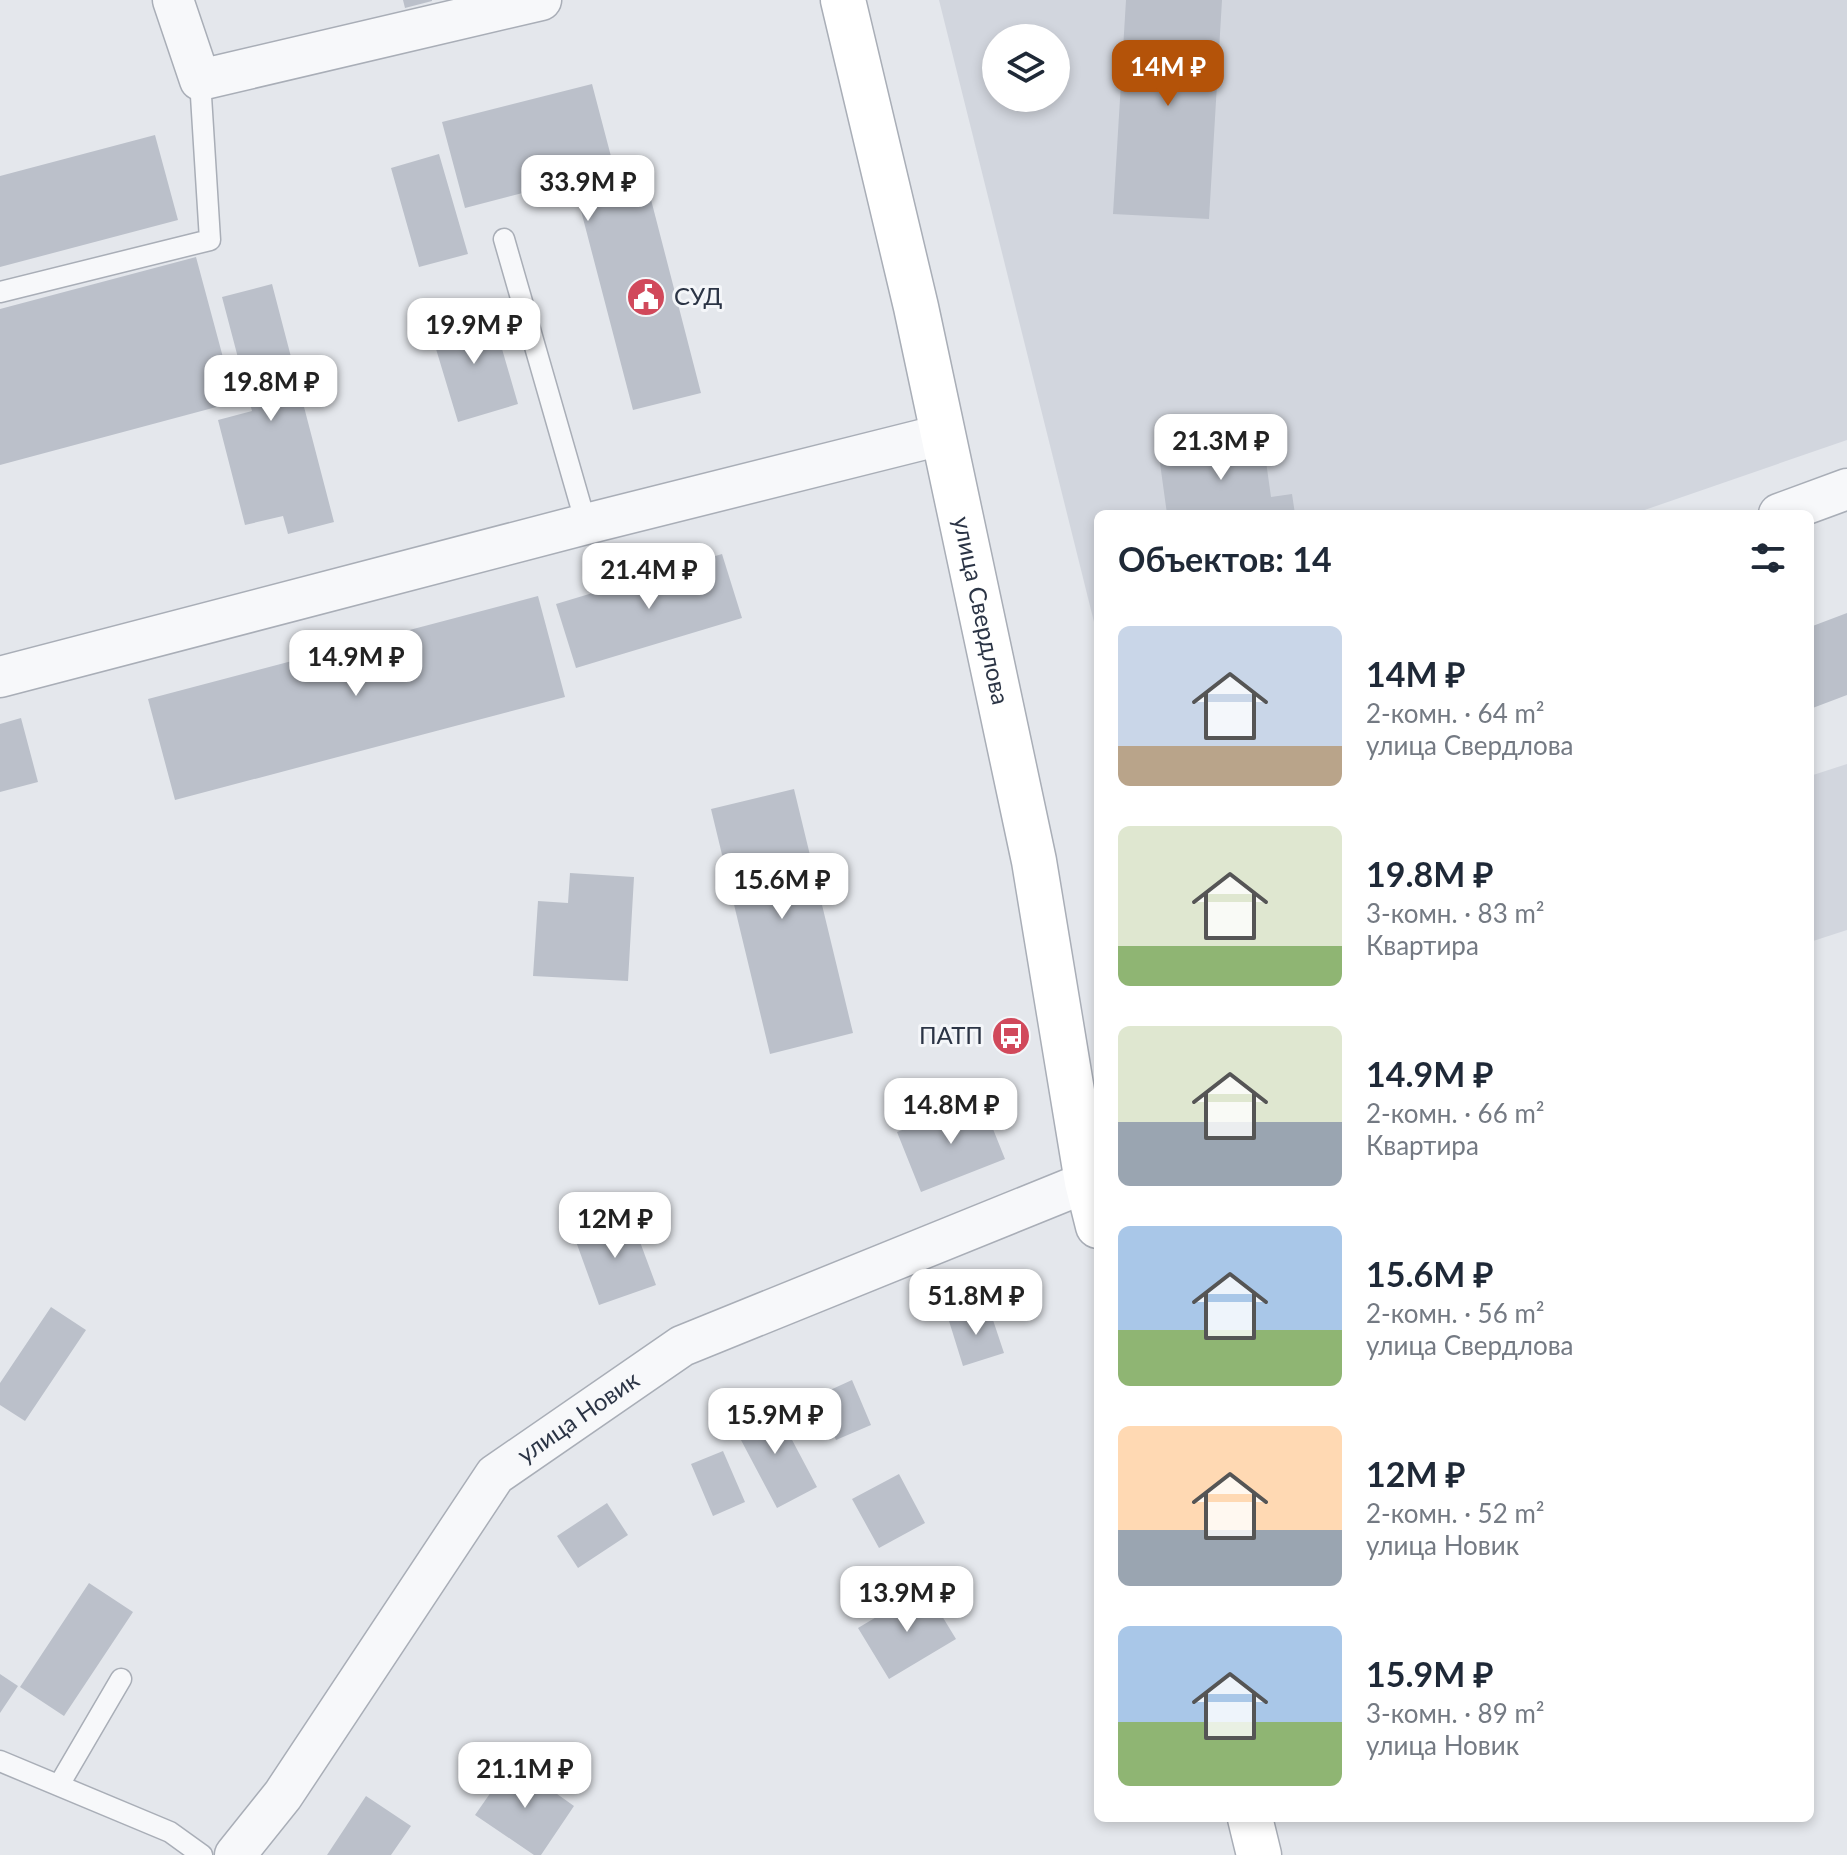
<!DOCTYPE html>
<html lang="ru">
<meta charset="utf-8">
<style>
:root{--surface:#fff;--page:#f2f2f3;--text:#1f2937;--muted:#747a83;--accent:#b45309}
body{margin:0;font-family:Lato,sans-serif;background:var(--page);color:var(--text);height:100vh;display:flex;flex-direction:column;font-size:30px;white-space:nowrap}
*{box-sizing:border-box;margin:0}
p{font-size:26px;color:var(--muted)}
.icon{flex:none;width:44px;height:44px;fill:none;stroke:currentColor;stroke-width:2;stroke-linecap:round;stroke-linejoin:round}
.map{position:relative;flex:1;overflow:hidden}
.sheet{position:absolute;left:1094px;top:510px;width:720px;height:1312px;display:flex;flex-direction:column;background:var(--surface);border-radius:12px;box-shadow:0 4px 12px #0003}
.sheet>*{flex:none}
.buttons{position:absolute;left:982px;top:24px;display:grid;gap:16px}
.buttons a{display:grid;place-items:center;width:88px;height:88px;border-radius:50%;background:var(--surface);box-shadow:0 4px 12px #0003;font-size:40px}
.price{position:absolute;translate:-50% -68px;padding:0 18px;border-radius:16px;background:#fff;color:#222;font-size:26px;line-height:52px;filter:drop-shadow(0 2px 4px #0008)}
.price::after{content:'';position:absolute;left:50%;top:48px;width:24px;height:18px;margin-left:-12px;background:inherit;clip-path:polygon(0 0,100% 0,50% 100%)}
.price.on{background:var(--accent);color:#fff}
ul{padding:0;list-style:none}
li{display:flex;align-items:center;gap:24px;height:200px;padding:0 24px}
li span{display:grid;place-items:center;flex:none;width:224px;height:160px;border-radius:12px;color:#555}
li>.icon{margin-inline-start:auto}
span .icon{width:96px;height:96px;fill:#fffc;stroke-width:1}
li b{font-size:34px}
h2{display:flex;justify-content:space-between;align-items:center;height:96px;padding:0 24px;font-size:34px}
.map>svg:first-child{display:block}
</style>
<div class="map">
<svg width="1847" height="1855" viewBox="0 0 1847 1855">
<rect width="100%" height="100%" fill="#e4e7ec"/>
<path fill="#d2d6de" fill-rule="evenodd" d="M 939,0 L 1847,0 L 1847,440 L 1633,514 L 1098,514 L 1098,638 ZM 996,38 L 1056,38 L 1056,98 L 996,98 Z
M 1847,764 L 1847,930 L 1810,942 L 1810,776 Z"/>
<path fill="#bbc0ca" d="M 403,0 L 432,0 L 432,1 L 405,8 Z
M 1126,0 L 1222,0 L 1209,219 L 1113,214 Z
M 592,84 L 613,164 L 640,157 L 701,393 L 633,410 L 573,180 L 465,208 L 442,122 Z
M 155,135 L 178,220 L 0,267 L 0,176 Z
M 439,154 L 468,254 L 419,267 L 391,168 Z
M 196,257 L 235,402 L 0,465 L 0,309 Z
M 272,284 L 334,522 L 288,534 L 283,516 L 245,525 L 218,420 L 252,411 L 222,297 Z
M 491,311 L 518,404 L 458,422 L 430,329 Z
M 1263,440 L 1271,497 L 1292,494 L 1295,514 L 1167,514 L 1159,456 Z
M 722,554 L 742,618 L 576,668 L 556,604 Z
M 538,596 L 565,697 L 175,800 L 148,699 Z
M 1847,613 L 1847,695 L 1810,709 L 1810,627 Z
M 21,718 L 38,782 L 0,792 L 0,724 Z
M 794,789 L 853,1033 L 770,1054 L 711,809 Z
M 570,873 L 634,877 L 628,981 L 533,976 L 538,901 L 568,903 Z
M 981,1099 L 1005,1159 L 921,1192 L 897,1132 Z
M 630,1215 L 656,1285 L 599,1305 L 574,1236 Z
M 51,1307 L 86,1330 L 25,1421 L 0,1405 L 0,1383 Z
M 989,1308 L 1004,1353 L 963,1366 L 949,1321 Z
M 852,1380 L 871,1425 L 836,1440 L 817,1396 Z
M 773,1404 L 817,1487 L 777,1508 L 733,1425 Z
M 723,1451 L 745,1502 L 713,1516 L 691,1464 Z
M 899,1474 L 925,1523 L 879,1548 L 852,1499 Z
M 607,1503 L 628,1535 L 578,1568 L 557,1536 Z
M 89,1583 L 133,1612 L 64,1716 L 20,1687 Z
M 925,1588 L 956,1639 L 889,1679 L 858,1628 Z
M 0,1674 L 18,1686 L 0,1713 Z
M 512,1762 L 574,1806 L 541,1855 L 534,1855 L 475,1815 Z
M 366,1796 L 411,1826 L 391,1855 L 327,1855 Z"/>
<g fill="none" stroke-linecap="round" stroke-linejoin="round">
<defs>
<path id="service" d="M 504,239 L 586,524
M 0,292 L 210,240 L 200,80
M 0,1761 L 170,1832 L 202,1855
M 59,1785 L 121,1679"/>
<g id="minor">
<path d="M 173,0 L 200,80 L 541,0"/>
<path d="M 1779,514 L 1847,489"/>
<path d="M 0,677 L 586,524 L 941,435"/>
<path id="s1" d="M 235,1855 L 283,1795 L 495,1475 L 682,1346 L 1087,1182 L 1098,1164"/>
</g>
<g id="secondary">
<path id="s2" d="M 843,0 L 916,307 L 1034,861 L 1087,1182 L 1098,1226"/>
<path d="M 1250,1818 L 1259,1855"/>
</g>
</defs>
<use href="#service" stroke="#a9aeb7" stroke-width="23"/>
<use href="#minor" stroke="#a9aeb7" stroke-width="43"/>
<use href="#secondary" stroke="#a9aeb7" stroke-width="47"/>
<use href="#service" stroke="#f7f8fa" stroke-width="20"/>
<use href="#minor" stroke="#f7f8fa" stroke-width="40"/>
<use href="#secondary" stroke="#fff" stroke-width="44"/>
</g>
<defs>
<symbol id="civic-disc" viewBox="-11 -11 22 22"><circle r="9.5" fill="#d1495b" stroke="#f4f6f9"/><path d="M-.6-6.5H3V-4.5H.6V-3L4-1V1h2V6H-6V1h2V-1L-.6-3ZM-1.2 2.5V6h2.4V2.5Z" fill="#fff"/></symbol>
<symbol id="bus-disc" viewBox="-11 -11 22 22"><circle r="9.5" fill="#d1495b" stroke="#f4f6f9"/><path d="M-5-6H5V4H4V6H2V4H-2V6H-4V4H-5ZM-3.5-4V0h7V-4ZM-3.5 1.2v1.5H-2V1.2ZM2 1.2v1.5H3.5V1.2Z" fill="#fff"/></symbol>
</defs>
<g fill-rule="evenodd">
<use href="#civic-disc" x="624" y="275" width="44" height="44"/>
<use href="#bus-disc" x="989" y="1014" width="44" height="44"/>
</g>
<g text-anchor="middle" stroke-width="6" stroke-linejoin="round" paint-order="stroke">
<g font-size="24" fill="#2b3445" stroke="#f4f6f9" text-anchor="start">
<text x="674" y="305">СУД</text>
<text x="983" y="1044" text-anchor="end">ПАТП</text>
</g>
<g font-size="24" fill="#2b3445" stroke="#f4f6f9">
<text dy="8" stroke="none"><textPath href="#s2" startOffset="626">улица Свердлова</textPath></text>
<text dy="8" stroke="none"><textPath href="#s1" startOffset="562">улица Новик</textPath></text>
</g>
</g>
</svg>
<div class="buttons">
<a><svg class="icon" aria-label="layers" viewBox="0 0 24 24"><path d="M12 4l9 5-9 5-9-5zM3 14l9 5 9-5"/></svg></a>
</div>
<b class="price on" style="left:1168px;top:108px">14M ₽</b>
<b class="price" style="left:588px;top:223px">33.9M ₽</b>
<b class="price" style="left:474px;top:366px">19.9M ₽</b>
<b class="price" style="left:271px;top:423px">19.8M ₽</b>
<b class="price" style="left:1221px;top:482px">21.3M ₽</b>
<b class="price" style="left:649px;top:611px">21.4M ₽</b>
<b class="price" style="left:356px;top:698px">14.9M ₽</b>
<b class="price" style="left:782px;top:921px">15.6M ₽</b>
<b class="price" style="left:951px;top:1146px">14.8M ₽</b>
<b class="price" style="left:615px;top:1260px">12M ₽</b>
<b class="price" style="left:976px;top:1337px">51.8M ₽</b>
<b class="price" style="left:775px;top:1456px">15.9M ₽</b>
<b class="price" style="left:907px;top:1634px">13.9M ₽</b>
<b class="price" style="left:525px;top:1810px">21.1M ₽</b>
<section class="sheet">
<h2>Объектов: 14<svg class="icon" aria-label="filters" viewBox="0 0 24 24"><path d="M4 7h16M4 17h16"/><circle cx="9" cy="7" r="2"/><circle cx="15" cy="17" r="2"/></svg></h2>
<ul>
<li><span style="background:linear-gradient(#c9d6e8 75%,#b9a48a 0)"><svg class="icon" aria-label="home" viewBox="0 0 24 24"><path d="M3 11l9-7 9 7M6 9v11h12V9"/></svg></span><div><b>14M ₽</b><p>2-комн. · 64 m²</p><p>улица Свердлова</p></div></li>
<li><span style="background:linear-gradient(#dfe7d0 75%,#8fb573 0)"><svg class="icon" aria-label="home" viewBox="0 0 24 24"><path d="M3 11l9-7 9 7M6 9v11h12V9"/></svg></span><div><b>19.8M ₽</b><p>3-комн. · 83 m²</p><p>Квартира</p></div></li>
<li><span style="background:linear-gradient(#dfe7d0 60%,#9aa5b1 0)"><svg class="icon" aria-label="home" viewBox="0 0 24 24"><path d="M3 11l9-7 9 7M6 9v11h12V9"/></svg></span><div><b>14.9M ₽</b><p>2-комн. · 66 m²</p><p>Квартира</p></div></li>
<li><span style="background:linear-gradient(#a9c7e8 65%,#8fb573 0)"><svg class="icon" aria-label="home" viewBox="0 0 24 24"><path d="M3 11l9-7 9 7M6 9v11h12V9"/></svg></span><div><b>15.6M ₽</b><p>2-комн. · 56 m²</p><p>улица Свердлова</p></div></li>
<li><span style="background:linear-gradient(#ffd9b3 65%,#9aa5b1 0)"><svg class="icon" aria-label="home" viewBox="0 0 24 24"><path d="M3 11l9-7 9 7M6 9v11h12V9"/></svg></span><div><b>12M ₽</b><p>2-комн. · 52 m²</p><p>улица Новик</p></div></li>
<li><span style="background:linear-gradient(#a9c7e8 60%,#8fb573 0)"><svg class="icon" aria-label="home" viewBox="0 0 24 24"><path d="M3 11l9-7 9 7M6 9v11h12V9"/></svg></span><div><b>15.9M ₽</b><p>3-комн. · 89 m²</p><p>улица Новик</p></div></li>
</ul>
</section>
</div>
